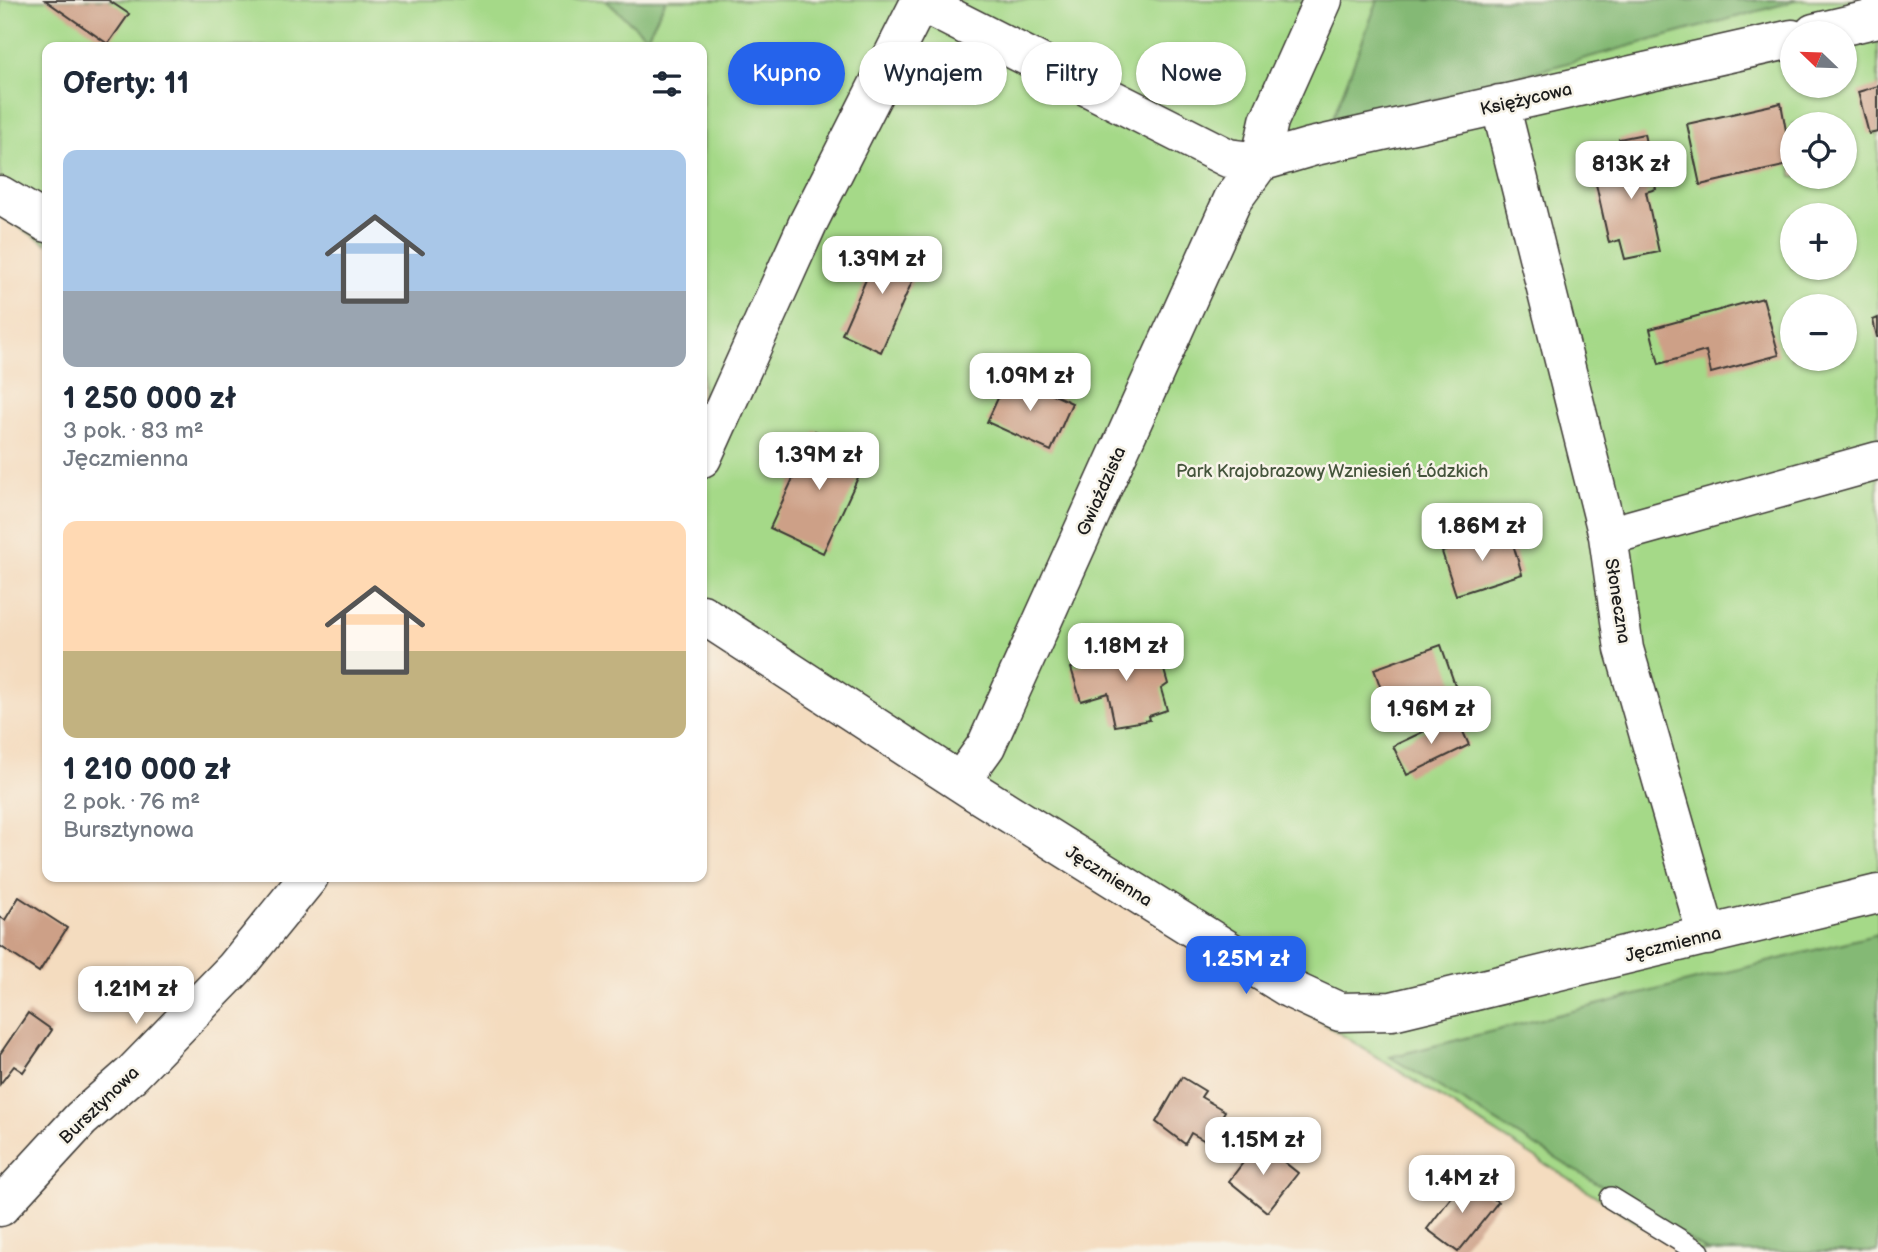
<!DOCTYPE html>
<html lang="pl">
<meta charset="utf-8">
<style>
:root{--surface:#fff;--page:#f2f2f3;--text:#1f2937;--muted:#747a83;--accent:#2563eb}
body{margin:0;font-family:"Balsamiq Sans",sans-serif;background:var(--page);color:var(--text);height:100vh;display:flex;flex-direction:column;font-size:26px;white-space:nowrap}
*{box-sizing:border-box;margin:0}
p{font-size:23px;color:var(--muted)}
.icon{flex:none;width:38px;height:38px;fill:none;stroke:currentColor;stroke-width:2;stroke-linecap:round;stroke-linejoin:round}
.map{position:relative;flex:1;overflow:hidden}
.side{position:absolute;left:42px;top:42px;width:665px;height:840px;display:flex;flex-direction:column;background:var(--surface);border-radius:14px;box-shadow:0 2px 5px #0004}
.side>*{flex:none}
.guide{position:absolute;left:728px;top:42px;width:665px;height:63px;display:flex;gap:14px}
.needle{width:46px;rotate:293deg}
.buttons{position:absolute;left:1780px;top:21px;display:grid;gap:14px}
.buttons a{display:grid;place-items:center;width:77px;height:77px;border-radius:50%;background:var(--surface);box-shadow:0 2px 5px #0004;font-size:35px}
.price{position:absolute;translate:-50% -60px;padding:0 16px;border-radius:14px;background:#fff;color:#222;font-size:23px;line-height:46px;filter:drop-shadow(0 2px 4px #0008)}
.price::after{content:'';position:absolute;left:50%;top:42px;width:21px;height:16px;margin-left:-10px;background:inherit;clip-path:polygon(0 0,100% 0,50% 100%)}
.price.current{background:var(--accent);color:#fff}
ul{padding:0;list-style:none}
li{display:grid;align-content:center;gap:14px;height:371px;padding:0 21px}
li span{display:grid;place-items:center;height:217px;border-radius:14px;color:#555}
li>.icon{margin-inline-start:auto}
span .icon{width:126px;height:126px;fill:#fffc;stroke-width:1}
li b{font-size:30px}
h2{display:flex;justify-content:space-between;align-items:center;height:84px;padding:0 21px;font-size:30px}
.chip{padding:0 24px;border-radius:32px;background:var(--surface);box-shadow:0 2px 5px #0004;font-size:24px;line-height:63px}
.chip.current{background:var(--accent);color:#fff}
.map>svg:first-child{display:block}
</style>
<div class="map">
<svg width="1878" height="1252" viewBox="0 0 1878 1252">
<rect width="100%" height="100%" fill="#f7f3e8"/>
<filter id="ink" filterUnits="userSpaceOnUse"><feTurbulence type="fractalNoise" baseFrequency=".0143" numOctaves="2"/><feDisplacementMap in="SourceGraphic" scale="14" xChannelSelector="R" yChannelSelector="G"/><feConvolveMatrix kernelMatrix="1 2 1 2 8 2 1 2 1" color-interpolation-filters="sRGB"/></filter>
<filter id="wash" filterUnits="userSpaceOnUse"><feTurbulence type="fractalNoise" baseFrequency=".00686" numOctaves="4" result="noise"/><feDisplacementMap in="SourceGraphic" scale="28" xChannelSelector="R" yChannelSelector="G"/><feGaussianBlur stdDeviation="1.57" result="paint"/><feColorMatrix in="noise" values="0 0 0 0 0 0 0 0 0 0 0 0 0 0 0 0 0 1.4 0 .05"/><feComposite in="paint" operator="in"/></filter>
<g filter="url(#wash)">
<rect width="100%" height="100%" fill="#f4dcbf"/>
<path fill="#a5d988" stroke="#607a52" stroke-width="2" fill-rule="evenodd" d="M 0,0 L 1878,0 L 1878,1252 L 1684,1252 L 904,757 L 702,635 L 702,47 L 47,47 L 47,244 L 0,216 ZM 1792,33 L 1844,33 L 1844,86 L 1792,86 ZM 1792,124 L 1844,124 L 1844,177 L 1792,177 ZM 1792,215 L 1844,215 L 1844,268 L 1792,268 ZM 1792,306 L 1844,306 L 1844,359 L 1792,359 Z"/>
<path fill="#84b974" stroke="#506a48" stroke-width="2" d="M 605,0 L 666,0 L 647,37 Z
M 1378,0 L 1799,0 L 1329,128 Z
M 1878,934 L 1878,1252 L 1709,1252 L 1390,1057 Z"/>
<g id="blocks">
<path fill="#cda087" d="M 45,0 L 108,0 L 129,14 L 108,44 Z
M 1878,86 L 1878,132 L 1869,134 L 1858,92 Z
M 1781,103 L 1792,164 L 1700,185 L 1687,124 Z
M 1644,134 L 1656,189 L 1646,192 L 1659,252 L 1625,259 L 1620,240 L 1609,243 L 1596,184 L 1623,178 L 1621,172 L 1626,171 L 1619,139 Z
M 883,241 L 922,259 L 881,352 L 842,334 Z
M 1763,298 L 1779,355 L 1711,373 L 1706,351 L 1659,364 L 1650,329 Z
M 1878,318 L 1878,337 L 1877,337 L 1873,320 Z
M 1009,374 L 1072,403 L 1051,451 L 987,422 Z
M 815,431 L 868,456 L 823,553 L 770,528 Z
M 1509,531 L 1522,574 L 1456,595 L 1442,552 Z
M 1156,642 L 1168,684 L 1161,689 L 1167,710 L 1149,716 L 1150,720 L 1115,726 L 1108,693 L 1081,701 L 1071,668 Z
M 1441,645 L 1457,691 L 1390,714 L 1374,669 Z
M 1456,716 L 1469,745 L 1407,775 L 1393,746 Z
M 19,897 L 67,928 L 39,972 L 0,946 L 0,917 L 5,920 Z
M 28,1013 L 52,1030 L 23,1072 L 14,1066 L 0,1084 L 0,1054 Z
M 1182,1077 L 1205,1091 L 1201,1097 L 1225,1111 L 1207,1142 L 1191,1133 L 1185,1144 L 1156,1122 Z
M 1259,1142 L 1298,1173 L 1267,1212 L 1229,1181 Z
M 1466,1178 L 1498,1202 L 1458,1252 L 1427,1229 Z"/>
</g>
</g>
<g filter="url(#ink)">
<use href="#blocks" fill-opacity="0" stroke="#3c3934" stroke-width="2"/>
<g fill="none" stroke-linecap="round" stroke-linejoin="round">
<defs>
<path id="service" d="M 1611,1198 L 1699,1252"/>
<path id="minor" d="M 920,2 L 1228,158 L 1260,162 L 1311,147 L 1792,39
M 1814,33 L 1878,18
M 1500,104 L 1608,536 L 1624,649 L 1707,936
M 0,195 L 47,223
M 702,458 L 808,223 L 921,0
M 1608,536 L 1878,461
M 702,614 L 977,793 L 1290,989 L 1340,1012 L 1392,1011 L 1878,894
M 960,782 L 986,746 L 1233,199 L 1260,162 L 1269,121 L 1323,0
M 0,1207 L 81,1119 L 131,1075 L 235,968 L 309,877"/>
</defs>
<use href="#service" stroke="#3c3934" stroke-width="24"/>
<use href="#minor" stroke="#3c3934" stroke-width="41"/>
<use href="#service" stroke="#fff" stroke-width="21"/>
<use href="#minor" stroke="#fff" stroke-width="38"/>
</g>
</g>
<g text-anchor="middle" stroke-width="5" stroke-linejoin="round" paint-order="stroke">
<g font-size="18" fill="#1c1c1c" stroke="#f7f3e8">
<text transform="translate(1526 99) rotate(-13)" y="6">Księżycowa</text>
<text transform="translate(1101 491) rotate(-66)" y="6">Gwiaździsta</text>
<text transform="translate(1618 601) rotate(81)" y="6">Słoneczna</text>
<text transform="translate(1109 876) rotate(32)" y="6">Jęczmienna</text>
<text transform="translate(1673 944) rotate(-14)" y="6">Jęczmienna</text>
<text transform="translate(99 1105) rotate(-44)" y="6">Bursztynowa</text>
</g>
<g font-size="18" fill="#45553c" stroke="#f7f3e8">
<text x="1332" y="477">Park Krajobrazowy Wzniesień Łódzkich</text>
</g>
</g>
</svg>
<div class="buttons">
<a><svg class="needle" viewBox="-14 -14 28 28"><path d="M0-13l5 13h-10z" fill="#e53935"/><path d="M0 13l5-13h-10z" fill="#747a83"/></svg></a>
<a><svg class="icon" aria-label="locate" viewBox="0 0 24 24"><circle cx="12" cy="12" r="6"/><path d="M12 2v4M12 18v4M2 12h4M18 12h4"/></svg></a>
<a>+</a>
<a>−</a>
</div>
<b class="price" style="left:1631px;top:201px">813K zł</b>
<b class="price" style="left:882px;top:296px">1.39M zł</b>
<b class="price" style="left:1030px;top:413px">1.09M zł</b>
<b class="price" style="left:819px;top:492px">1.39M zł</b>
<b class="price" style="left:1482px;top:563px">1.86M zł</b>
<b class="price" style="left:1126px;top:683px">1.18M zł</b>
<b class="price" style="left:1431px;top:746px">1.96M zł</b>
<b class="price current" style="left:1246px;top:996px">1.25M zł</b>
<b class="price" style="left:136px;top:1026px">1.21M zł</b>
<b class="price" style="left:1263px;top:1177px">1.15M zł</b>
<b class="price" style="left:1462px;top:1215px">1.4M zł</b>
<div class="guide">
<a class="chip current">Kupno</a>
<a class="chip">Wynajem</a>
<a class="chip">Filtry</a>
<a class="chip">Nowe</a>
</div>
<section class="side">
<h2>Oferty: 11<svg class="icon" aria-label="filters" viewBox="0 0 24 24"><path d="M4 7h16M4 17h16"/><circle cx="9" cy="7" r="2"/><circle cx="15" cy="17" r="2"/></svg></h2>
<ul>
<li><span style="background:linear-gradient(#a9c7e8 65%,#9aa5b1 0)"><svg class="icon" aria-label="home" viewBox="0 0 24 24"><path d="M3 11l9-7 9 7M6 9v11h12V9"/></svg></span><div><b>1 250 000 zł</b><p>3 pok. · 83 m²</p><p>Jęczmienna</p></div></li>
<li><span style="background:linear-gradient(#ffd9b3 60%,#c2b280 0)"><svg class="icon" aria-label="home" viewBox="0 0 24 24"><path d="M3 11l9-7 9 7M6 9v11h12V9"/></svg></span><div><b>1 210 000 zł</b><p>2 pok. · 76 m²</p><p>Bursztynowa</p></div></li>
</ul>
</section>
</div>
